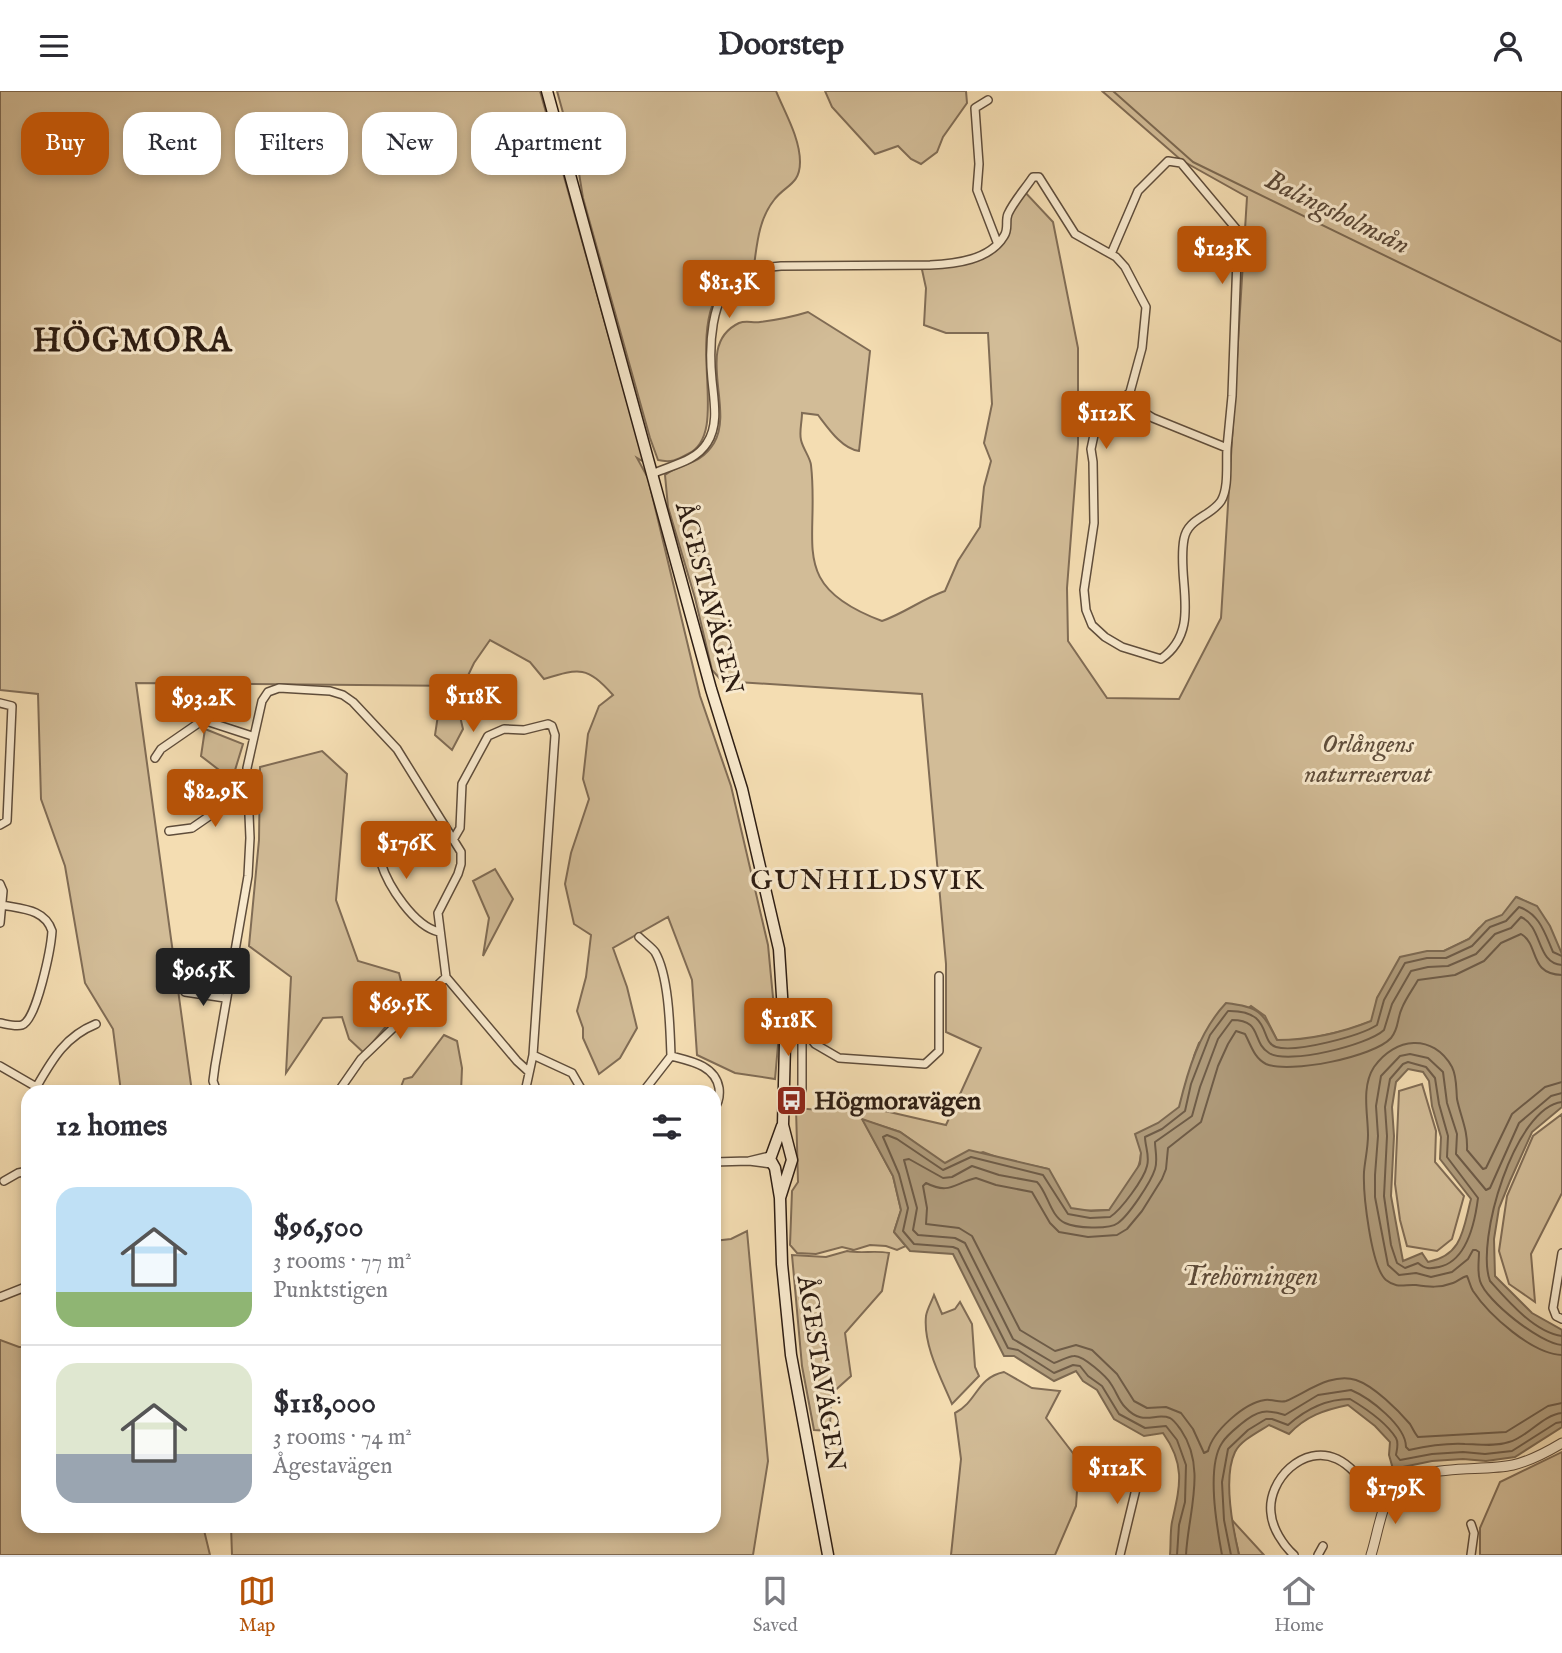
<!DOCTYPE html>
<meta charset="utf-8">
<style>
:root{--surface:#fff;--page:#f7f7f7;--text:#2b2b33;--muted:#7c7c81;--line:#e1e1e2;--accent:#b45309}
body{margin:0;font-family:"IM FELL English",serif;background:var(--page);color:var(--text);height:100vh;display:flex;flex-direction:column;font-size:26px;white-space:nowrap}
*{box-sizing:border-box;margin:0}
p{font-size:23px;color:var(--muted)}
.icon{flex:none;width:38px;height:38px;fill:none;stroke:currentColor;stroke-width:2;stroke-linecap:round;stroke-linejoin:round}
.map{position:relative;flex:1;overflow:hidden}
.drawer{position:absolute;left:21px;top:994px;width:700px;height:448px;display:flex;flex-direction:column;background:var(--surface);border-radius:21px;box-shadow:0 4px 10px #0003}
.drawer>*{flex:none}
.hud{position:absolute;left:21px;top:21px;width:700px;height:63px;display:flex;gap:14px}
.price{position:absolute;translate:-50% -60px;padding:0 16px;border-radius:7px;background:var(--accent);color:#fff;font-size:23px;line-height:46px;filter:drop-shadow(0 2px 4px #0008)}
.price::after{content:'';position:absolute;left:50%;top:42px;width:21px;height:16px;margin-left:-10px;background:inherit;clip-path:polygon(0 0,100% 0,50% 100%)}
.price.on{background:#222;color:#fff}
ul{padding:0;list-style:none}
li{display:flex;align-items:center;gap:21px;height:175px;padding:0 35px}
li+li{border-top:2px solid var(--line)}
li span{display:grid;place-items:center;flex:none;width:196px;height:140px;border-radius:21px;color:#555}
li>.icon{margin-inline-start:auto}
span .icon{width:84px;height:84px;fill:#fffc;stroke-width:1}
li b{font-size:30px}
h2{display:flex;justify-content:space-between;align-items:center;height:84px;padding:0 35px;font-size:30px}
.chip{padding:0 24px;border-radius:21px;background:var(--surface);box-shadow:0 4px 10px #0003;font-size:24px;line-height:63px}
.chip.on{background:var(--accent);color:#fff}
header{display:flex;justify-content:space-between;align-items:center;height:91px;padding:0 35px;background:var(--surface);font-size:32px;font-weight:700}
.tabs{display:flex;justify-content:space-around;align-items:center;height:98px;border-top:2px solid var(--line);background:var(--surface);font-size:19px;color:var(--muted)}
.tabs a{display:grid;justify-items:center;gap:4px}
.tabs .on{color:var(--accent)}
.map>svg:first-child{display:block}
</style>
<header><svg class="icon" aria-label="menu" viewBox="0 0 24 24"><path d="M4 6h16M4 12h16M4 18h16"/></svg>Doorstep<svg class="icon" aria-label="person" viewBox="0 0 24 24"><circle cx="12" cy="8" r="4"/><path d="M4 21q1-7 8-7t8 7"/></svg></header>
<div class="map">
<svg width="1562" height="1464" viewBox="0 0 1562 1464">
<rect width="100%" height="100%" fill="#f4ddb2"/>
<filter id="stains"><feTurbulence type="fractalNoise" baseFrequency=".00286" numOctaves="4"/><feColorMatrix values="0 0 0 0 .2 0 0 0 0 .09 0 0 0 0 .02 0 0 0 .5 -.17"/></filter>
<radialGradient id="worn" r=".72"><stop offset=".6" stop-color="#630" stop-opacity="0"/><stop offset="1" stop-color="#630" stop-opacity=".3"/></radialGradient>
<path fill="#d2bc97" stroke="#806c55" stroke-width="2" d="M 0,0 L 540,0 L 644,371 L 637,367 L 648,387 L 700,605 L 731,695 L 768,854 L 776,938 L 779,943 L 775,988 L 735,982 L 697,964 L 692,889 L 668,826 L 613,857 L 627,896 L 637,937 L 620,967 L 599,983 L 583,947 L 583,937 L 577,920 L 586,886 L 591,844 L 574,833 L 565,793 L 571,762 L 589,708 L 583,688 L 588,643 L 599,615 L 613,604 C 587,575 580,577 544,588 L 530,571 L 490,549 L 474,572 L 463,595 L 136,592 L 192,1001 L 121,1001 L 113,938 L 85,892 L 65,775 L 41,708 L 38,603 L 0,599 Z
M 557,0 L 776,0 C 785,22 800,47 800,71 C 800,94 785,94 774,109 C 759,128 757,152 754,175 C 663,205 740,338 688,363 C 677,369 671,372 658,369 L 650,347 L 583,107 L 578,76 Z
M 825,0 L 966,0 L 967,12 L 943,46 L 937,61 L 921,73 L 911,68 L 898,55 L 875,63 L 832,16 Z
M 1102,0 L 1562,0 L 1562,864 L 1537,816 L 1517,806 L 1507,823 L 1479,837 L 1469,848 L 1444,860 L 1430,860 L 1387,891 L 1377,907 L 1375,929 L 1347,939 L 1308,948 L 1305,951 L 1277,949 L 1265,925 L 1251,915 L 1199,952 L 1194,965 L 1187,1008 L 1141,1062 C 1140,1083 1123,1105 1111,1121 L 1108,1119 L 1071,1120 L 1048,1078 L 1002,1068 L 983,1061 L 944,1073 L 900,1041 L 863,1029 L 893,1085 L 901,1119 L 894,1141 L 906,1155 L 897,1159 L 886,1155 L 870,1154 L 854,1159 L 842,1156 L 816,1163 L 797,1162 L 790,1154 L 792,1100 L 798,1091 L 796,1017 L 831,1020 L 846,1011 L 946,1034 L 981,957 L 946,941 L 946,873 L 922,603 L 722,590 L 712,579 L 695,507 L 668,416 L 665,384 C 682,371 700,375 714,352 C 735,317 693,254 739,232 C 746,229 752,232 760,231 C 776,229 792,226 808,221 L 870,260 L 859,360 C 842,358 828,337 818,324 L 802,322 C 802,331 799,341 801,349 C 803,358 810,366 811,374 C 820,453 786,494 882,530 C 905,522 922,508 945,500 L 958,470 L 980,436 L 984,396 L 991,370 L 984,352 L 992,313 L 988,242 L 946,242 L 924,234 L 926,197 L 921,174 L 980,165 L 1004,146 L 1006,126 L 1024,100 L 1053,131 L 1078,257 L 1078,353 L 1067,497 L 1068,550 L 1107,607 L 1179,608 L 1221,527 L 1247,106 L 1181,69 Z
M 441,604 L 455,604 L 463,638 L 452,659 L 435,644 Z
M 205,638 L 243,653 L 232,689 L 201,665 Z
M 322,660 L 347,683 L 336,809 L 358,870 L 399,882 L 406,911 L 364,962 L 349,948 L 342,926 L 323,927 L 286,982 L 291,886 L 249,855 L 259,749 L 260,676 Z
M 495,778 L 513,808 L 483,865 L 489,827 L 473,790 Z
M 444,944 L 457,950 L 462,977 L 461,1001 L 399,1001 L 404,988 L 412,986 Z
M 1422,993 L 1436,1040 L 1435,1071 L 1464,1105 L 1452,1148 L 1437,1160 L 1407,1155 L 1400,1129 L 1395,1093 L 1399,1000 Z
M 1562,1023 L 1562,1102 L 1531,1163 L 1535,1211 L 1509,1193 L 1499,1160 L 1507,1105 L 1533,1045 Z
M 747,1140 L 768,1370 L 753,1464 L 232,1464 L 231,1435 L 714,1435 L 714,1150 L 731,1148 Z
M 847,1160 C 862,1163 874,1159 889,1162 L 882,1200 L 845,1242 L 851,1285 L 831,1303 L 830,1340 L 814,1339 L 802,1275 L 792,1164 L 826,1166 Z
M 934,1204 L 942,1223 L 955,1218 L 960,1211 L 972,1233 L 975,1276 L 979,1285 L 952,1313 C 941,1287 923,1254 926,1225 C 927,1218 932,1210 934,1204 Z
M 0,1249 L 19,1256 L 28,1256 L 28,1435 L 203,1435 L 210,1464 L 0,1464 Z
M 1004,1281 L 1032,1297 L 1060,1300 L 1046,1327 L 1079,1370 L 1076,1415 L 1055,1464 L 951,1464 L 961,1368 L 955,1322 C 978,1310 976,1287 1004,1281 Z
M 1562,1361 L 1562,1464 L 1480,1464 L 1480,1437 L 1500,1391 Z
M 1231,1428 L 1264,1464 L 1239,1464 Z"/>
<path fill="#b09c7c" stroke="#7c6952" stroke-width="2" fill-rule="evenodd" d="M 1516,806 L 1537,815 L 1550,835 L 1562,863 L 1562,1016 L 1532,1041 L 1510,1090 L 1499,1117 L 1494,1148 L 1495,1185 L 1532,1222 L 1562,1239 L 1562,1336 L 1515,1366 L 1486,1370 L 1463,1368 L 1432,1370 L 1393,1378 L 1389,1364 L 1390,1351 L 1375,1335 L 1348,1314 C 1324,1319 1306,1325 1289,1343 L 1269,1334 C 1258,1341 1240,1350 1235,1361 C 1223,1386 1233,1438 1239,1464 L 1170,1464 C 1171,1453 1170,1441 1172,1431 C 1180,1395 1186,1374 1163,1342 L 1144,1345 L 1114,1328 L 1097,1299 L 1083,1290 L 1076,1280 L 1054,1290 L 1014,1265 L 1004,1265 L 953,1163 L 910,1160 L 894,1141 L 901,1119 L 893,1085 L 862,1028 L 900,1041 L 945,1072 L 969,1059 L 1049,1078 L 1071,1117 L 1091,1120 L 1109,1119 L 1140,1073 L 1141,1062 L 1135,1043 L 1158,1032 L 1179,1016 C 1188,979 1199,941 1226,912 C 1259,916 1262,920 1277,949 C 1310,949 1341,942 1371,930 L 1377,907 L 1400,866 L 1427,860 L 1444,860 L 1469,848 L 1486,830 L 1502,824 ZM 1408,978 L 1423,981 L 1429,990 L 1432,1015 L 1441,1046 L 1440,1068 L 1471,1108 C 1463,1138 1463,1164 1428,1171 L 1422,1162 L 1403,1170 L 1391,1105 L 1394,1045 L 1392,1016 L 1396,991 Z"/>
<g fill="none" stroke-linecap="round" stroke-linejoin="round">
<path stroke="#6e5c48" stroke-width="2" d="M 1562,884 C 1528,883 1540,854 1521,843 L 1501,852 L 1484,870 L 1455,884 L 1418,889 C 1413,898 1406,907 1402,917 C 1397,927 1399,938 1391,947 C 1374,966 1289,983 1266,973 C 1254,967 1251,954 1245,943 L 1236,940 L 1228,953 L 1218,975 L 1201,1031 L 1168,1057 L 1166,1078 L 1162,1088 L 1142,1120 L 1127,1138 L 1117,1144 L 1088,1146 L 1059,1141 L 1050,1132 L 1032,1101 L 996,1094 L 976,1087 C 954,1092 950,1104 926,1092 L 923,1095 L 927,1117 L 926,1133 L 959,1137 L 972,1145 L 1020,1239 L 1055,1260 L 1076,1254 L 1092,1259 L 1117,1283 L 1134,1310 L 1147,1317 L 1166,1316 L 1181,1322 L 1193,1338 L 1204,1362 L 1208,1360 C 1213,1340 1244,1312 1265,1309 C 1273,1308 1279,1312 1286,1310 C 1307,1301 1332,1281 1356,1289 C 1374,1295 1398,1319 1410,1333 C 1413,1338 1415,1343 1418,1346 L 1506,1341 L 1548,1315 L 1562,1312
M 1408,971 L 1426,976 L 1435,987 L 1439,1013 L 1448,1045 L 1447,1066 L 1478,1107 C 1475,1131 1467,1170 1439,1176 C 1429,1178 1425,1178 1418,1172 L 1405,1177 L 1397,1172 L 1391,1154 L 1384,1105 L 1387,1045 L 1385,1016 L 1390,988 L 1403,973 Z
M 1562,991 L 1545,996 L 1512,1023 L 1486,1077 L 1483,1078 L 1467,1059 C 1468,1039 1461,1027 1457,1008 C 1456,997 1457,986 1452,976 C 1433,942 1395,946 1374,976 C 1361,996 1368,1023 1368,1044 C 1368,1057 1365,1069 1364,1081 C 1363,1103 1371,1176 1386,1189 C 1397,1198 1405,1193 1416,1194 C 1429,1196 1440,1197 1453,1192 C 1458,1190 1462,1186 1467,1185 C 1469,1189 1470,1195 1473,1200 C 1489,1224 1532,1263 1562,1264
M 1562,1002 L 1551,1005 L 1519,1032 L 1490,1097 L 1486,1099 L 1456,1063 L 1457,1043 L 1447,1012 L 1443,981 L 1428,967 L 1410,963 L 1400,965 L 1381,985 L 1376,1015 L 1378,1045 L 1375,1084 L 1375,1106 L 1388,1174 L 1399,1184 L 1416,1182 L 1431,1186 L 1452,1181 L 1468,1168 L 1473,1159 L 1476,1159 L 1479,1161 C 1479,1170 1477,1181 1480,1190 C 1486,1210 1541,1253 1562,1254
M 1562,1011 C 1515,1016 1475,1150 1490,1190 C 1507,1209 1535,1242 1562,1245
M 1177,1464 L 1179,1434 L 1185,1411 L 1186,1374 L 1177,1349 L 1166,1335 L 1145,1337 L 1119,1323 L 1102,1295 L 1088,1285 L 1080,1275 L 1073,1274 L 1054,1282 L 1018,1259 L 1008,1257 L 958,1158 L 953,1156 L 914,1153 L 903,1140 L 908,1117 L 899,1083 L 883,1046 L 887,1044 L 897,1048 L 943,1079 L 971,1066 L 1043,1084 L 1068,1123 L 1090,1127 L 1110,1126 C 1121,1119 1144,1088 1147,1075 C 1150,1065 1145,1055 1145,1046 L 1162,1038 L 1185,1020 L 1191,993 L 1210,944 L 1228,920 C 1273,919 1259,951 1276,956 C 1296,962 1360,945 1377,934 L 1384,909 L 1405,872 L 1427,867 L 1446,867 L 1472,855 L 1490,836 L 1506,830 L 1519,816 C 1540,823 1545,843 1553,861 L 1562,865
M 1186,1464 C 1188,1422 1207,1377 1181,1339 C 1178,1335 1175,1330 1170,1327 C 1155,1321 1143,1336 1125,1316 C 1119,1310 1116,1300 1111,1293 C 1107,1286 1083,1264 1074,1265 C 1068,1265 1061,1270 1054,1272 L 1013,1248 L 965,1152 L 955,1147 L 918,1144 L 913,1139 L 917,1117 L 904,1069 L 909,1068 L 943,1087 L 952,1086 L 972,1075 L 999,1084 L 1037,1091 C 1048,1102 1050,1125 1065,1132 C 1075,1137 1109,1139 1118,1132 C 1129,1124 1151,1091 1155,1078 C 1158,1069 1155,1059 1155,1051 L 1192,1025 L 1200,996 L 1218,948 L 1232,929 C 1263,929 1251,951 1269,962 C 1288,974 1368,954 1384,939 L 1392,913 L 1411,880 L 1428,876 L 1448,875 L 1476,863 L 1495,843 L 1511,837 L 1521,826 C 1543,836 1536,872 1562,874
M 1222,1464 C 1217,1437 1206,1376 1222,1352 C 1226,1345 1235,1338 1241,1333 C 1258,1319 1266,1318 1285,1324 L 1318,1304 L 1351,1299 C 1370,1307 1406,1335 1406,1356 L 1409,1359 C 1427,1355 1446,1352 1465,1353 C 1479,1353 1494,1356 1509,1351 C 1528,1346 1542,1324 1562,1322
M 1231,1464 L 1224,1429 L 1222,1391 L 1228,1358 L 1248,1339 L 1266,1328 L 1272,1328 L 1288,1334 C 1305,1319 1326,1308 1350,1308 C 1365,1317 1386,1331 1396,1347 C 1399,1352 1397,1358 1396,1364 L 1400,1369 L 1432,1363 L 1463,1361 L 1485,1363 L 1512,1360 L 1556,1332 L 1562,1331"/>
<path stroke="#7c6952" stroke-width="2" d="M 1113,0 L 1193,71 L 1562,251"/>
<defs>
<path id="minor" d="M 988,9 L 975,17 L 979,73 L 977,99 L 997,151
M 1111,163 L 1138,100 L 1168,70 L 1181,72 L 1238,140 L 1232,305 L 1227,357 L 1153,327 L 1137,317 L 1130,301
M 652,383 C 671,374 695,371 707,352 C 719,334 714,310 712,289 C 709,259 709,203 740,185 C 752,178 767,176 781,175 L 930,174 C 955,173 990,169 1004,145 C 1009,138 1005,130 1008,123 C 1014,110 1025,98 1033,86 L 1039,86 L 1075,143 L 1116,166 L 1125,176 L 1146,216 L 1142,257 L 1130,301 L 1099,334 L 1094,344 L 1091,358 L 1093,371 L 1094,432 L 1084,499 L 1086,519 L 1092,534 L 1105,546 L 1122,556 L 1161,568 C 1203,538 1176,490 1184,448 C 1188,427 1210,426 1221,410 C 1229,397 1226,373 1227,357
M 0,612 L 12,615 L 7,730 L 0,734
M 155,667 L 161,658 L 203,629 L 252,645
M 379,739 C 379,750 378,761 381,772 C 388,795 414,835 439,841
M 169,740 L 192,737 L 247,699
M 453,749 L 460,737 L 462,693 L 488,645 L 504,638 L 524,639 L 548,633 L 552,635 L 555,644 L 533,964 L 525,1001
M 0,793 L 3,800 L 0,832
M 639,846 C 644,851 651,856 655,861 C 669,885 670,937 671,965 L 643,1001
M 185,901 L 225,907
M 783,928 L 796,928 L 815,953 L 839,967 L 925,973 L 939,960 L 939,885
M 0,932 C 6,933 16,936 22,934 C 37,929 51,856 52,840 C 45,818 22,818 2,814
M 802,936 L 802,999
M 533,964 L 572,982 L 583,1001
M 671,965 C 690,970 715,974 719,997 C 720,1005 719,1011 714,1018
M 0,975 L 45,1001
M 37,995 C 53,967 66,945 96,933
M 217,1001 L 213,990 L 215,975 L 248,785 L 250,747 L 247,677 L 262,610 L 268,601 L 279,597 L 330,600 L 343,604 L 353,611 L 397,658 L 461,761 L 461,773 L 458,783 L 438,822 L 446,886 L 517,970 L 529,981
M 338,1001 L 361,968 L 446,886
M 770,1065 L 749,1070 L 771,1073
M 714,1071 L 749,1070
M 4,1090 L 18,1082 L 28,1080
M 1562,1162 L 1553,1217 L 1556,1225 L 1562,1228
M 0,1206 L 28,1195
M 1120,1464 L 1142,1373 L 1140,1366
M 1294,1464 C 1283,1454 1272,1437 1271,1422 C 1267,1389 1304,1352 1337,1368 C 1358,1378 1367,1401 1385,1417
M 1318,1464 L 1323,1455
M 1471,1464 L 1474,1442 L 1471,1433"/>
<path id="tertiary" d="M 1371,1464 C 1376,1449 1381,1419 1388,1407 C 1411,1369 1476,1382 1513,1374 C 1530,1370 1547,1361 1562,1352"/>
<path id="secondary" d="M 547,0 L 711,598 L 742,698 L 779,858 L 785,952 L 783,1034 L 792,1069 L 780,1107
M 782,1035 L 770,1068 L 775,1077 L 780,1107 L 782,1173 L 791,1264 L 828,1464"/>
</defs>
<use href="#minor" stroke="#5f4d3b" stroke-width="10"/>
<use href="#tertiary" stroke="#5f4d3b" stroke-width="11"/>
<use href="#secondary" stroke="#2d1d13" stroke-width="13"/>
<use href="#minor" stroke="#f8e9cd" stroke-width="7"/>
<use href="#tertiary" stroke="#f8e9cd" stroke-width="9"/>
<use href="#secondary" stroke="#f8e9cd" stroke-width="10"/>
</g>
<defs>
<symbol id="bus-square" viewBox="-11 -11 22 22"><rect x="-9" y="-9" width="18" height="18" rx="4" fill="#8f2418" stroke="#f8e9cd"/><path d="M-5-6H5V4H4V6H2V4H-2V6H-4V4H-5ZM-3.5-4V0h7V-4ZM-3.5 1.2v1.5H-2V1.2ZM2 1.2v1.5H3.5V1.2Z" fill="#fff"/></symbol>
</defs>
<g fill-rule="evenodd">
<use href="#bus-square" x="774" y="992" width="35" height="35"/>
</g>
<g text-anchor="middle" stroke-width="6" stroke-linejoin="round" paint-order="stroke">
<g font-size="26" fill="#2d1d13" stroke="#f8e9cd">
<text transform="translate(710 507) rotate(75)" y="9">ÅGESTAVÄGEN</text>
<text transform="translate(822 1282) rotate(81)" y="9">ÅGESTAVÄGEN</text>
</g>
<g font-size="26" font-style="italic" fill="#5f4d3b" stroke="#f8e9cd">
<text x="1368" y="661">Orlångens<tspan x="1368" dy="30">naturreservat</tspan></text>
</g>
<g font-size="26" font-weight="bold" fill="#2d1d13" stroke="#f8e9cd" text-anchor="start">
<text x="814" y="1018">Högmoravägen</text>
</g>
<g font-size="28" font-style="italic" fill="#5b4938" stroke="#f8e9cd">
<text transform="translate(1338 120) rotate(26)" y="10">Balingsholmsån</text>
<text x="1250" y="1194">Trehörningen</text>
</g>
<g font-size="28" letter-spacing="2" fill="#2d1d13" stroke="#f8e9cd">
<text x="868" y="798">GUNHILDSVIK</text>
</g>
<g font-size="33" font-weight="bold" letter-spacing="2" fill="#2d1d13" stroke="#f8e9cd">
<text x="133" y="260">HÖGMORA</text>
</g>
</g>
<rect width="100%" height="100%" filter="url(#stains)"/>
<rect width="100%" height="100%" fill="url(#worn)"/>
</svg>
<b class="price" style="left:1222px;top:195px">$123K</b>
<b class="price" style="left:729px;top:229px">$81.3K</b>
<b class="price" style="left:1106px;top:360px">$112K</b>
<b class="price" style="left:473px;top:643px">$118K</b>
<b class="price" style="left:203px;top:645px">$93.2K</b>
<b class="price" style="left:215px;top:738px">$82.9K</b>
<b class="price" style="left:406px;top:790px">$176K</b>
<b class="price on" style="left:203px;top:917px">$96.5K</b>
<b class="price" style="left:400px;top:950px">$69.5K</b>
<b class="price" style="left:788px;top:967px">$118K</b>
<b class="price" style="left:1117px;top:1415px">$112K</b>
<b class="price" style="left:1395px;top:1435px">$179K</b>
<div class="hud">
<a class="chip on">Buy</a>
<a class="chip">Rent</a>
<a class="chip">Filters</a>
<a class="chip">New</a>
<a class="chip">Apartment</a>
</div>
<section class="drawer">
<h2>12 homes<svg class="icon" aria-label="filters" viewBox="0 0 24 24"><path d="M4 7h16M4 17h16"/><circle cx="9" cy="7" r="2"/><circle cx="15" cy="17" r="2"/></svg></h2>
<ul>
<li><span style="background:linear-gradient(#bfe0f5 75%,#8fb573 0)"><svg class="icon" aria-label="home" viewBox="0 0 24 24"><path d="M3 11l9-7 9 7M6 9v11h12V9"/></svg></span><div><b>$96,500</b><p>3 rooms · 77 m²</p><p>Punktstigen</p></div></li>
<li><span style="background:linear-gradient(#dfe7d0 65%,#9aa5b1 0)"><svg class="icon" aria-label="home" viewBox="0 0 24 24"><path d="M3 11l9-7 9 7M6 9v11h12V9"/></svg></span><div><b>$118,000</b><p>3 rooms · 74 m²</p><p>Ågestavägen</p></div></li>
</ul>
</section>
</div>
<nav class="tabs">
<a class="on"><svg class="icon" aria-label="map" viewBox="0 0 24 24"><path d="M3 6l6-2 6 2 6-2v14l-6 2-6-2-6 2zM9 4v14M15 6v14"/></svg>Map</a>
<a><svg class="icon" aria-label="saved" viewBox="0 0 24 24"><path d="M7 4h10v16l-5-4-5 4z"/></svg>Saved</a>
<a><svg class="icon" aria-label="home" viewBox="0 0 24 24"><path d="M3 11l9-7 9 7M6 9v11h12V9"/></svg>Home</a>
</nav>
